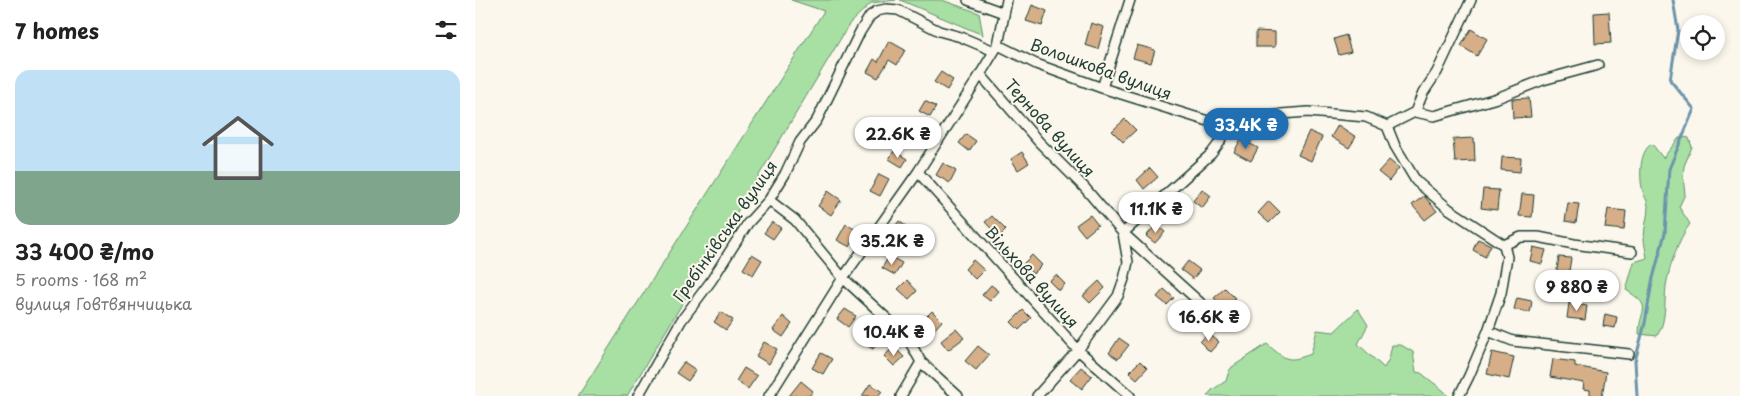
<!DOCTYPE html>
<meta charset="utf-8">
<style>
:root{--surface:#fff;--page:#f2f2f2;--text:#222;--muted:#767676;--line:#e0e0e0;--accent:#1f6fb2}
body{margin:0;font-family:"Playpen Sans",sans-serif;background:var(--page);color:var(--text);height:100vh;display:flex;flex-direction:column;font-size:19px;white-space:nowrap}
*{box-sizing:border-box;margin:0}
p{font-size:16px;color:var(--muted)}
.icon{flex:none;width:28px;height:28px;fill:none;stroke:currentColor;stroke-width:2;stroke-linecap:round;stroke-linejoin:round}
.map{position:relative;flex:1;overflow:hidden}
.panel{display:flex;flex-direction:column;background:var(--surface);width:475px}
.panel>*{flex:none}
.fabs{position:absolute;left:1205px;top:15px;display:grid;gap:10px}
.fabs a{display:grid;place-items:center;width:45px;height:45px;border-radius:50%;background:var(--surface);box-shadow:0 2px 8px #0003;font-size:25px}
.price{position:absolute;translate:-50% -42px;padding:0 11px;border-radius:18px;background:#fff;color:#222;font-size:16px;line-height:32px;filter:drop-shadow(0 1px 2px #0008)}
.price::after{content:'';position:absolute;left:50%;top:30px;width:15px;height:11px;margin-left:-8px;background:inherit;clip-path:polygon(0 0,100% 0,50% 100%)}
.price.current{background:var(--accent);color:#fff}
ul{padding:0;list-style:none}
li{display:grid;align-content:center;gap:10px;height:265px;padding:0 15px}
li+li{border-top:1px solid var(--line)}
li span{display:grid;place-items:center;height:155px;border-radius:15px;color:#555}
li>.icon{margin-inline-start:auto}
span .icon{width:90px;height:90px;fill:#fffc;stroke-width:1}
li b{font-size:21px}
h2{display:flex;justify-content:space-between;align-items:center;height:60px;padding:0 15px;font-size:21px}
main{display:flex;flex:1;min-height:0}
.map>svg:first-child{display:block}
</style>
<main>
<section class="panel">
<h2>7 homes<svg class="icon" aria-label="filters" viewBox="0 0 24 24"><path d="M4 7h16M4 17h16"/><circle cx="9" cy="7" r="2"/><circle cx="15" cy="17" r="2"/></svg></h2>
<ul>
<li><span style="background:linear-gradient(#bfe0f5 65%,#7fa58c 0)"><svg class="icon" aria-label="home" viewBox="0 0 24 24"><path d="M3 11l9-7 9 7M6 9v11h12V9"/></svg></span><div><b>33 400 ₴/mo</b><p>5 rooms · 168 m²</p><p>вулиця Говтвянчицька</p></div></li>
</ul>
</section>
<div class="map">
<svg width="1265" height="396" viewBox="0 0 1265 396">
<rect width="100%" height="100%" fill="#fbf7ec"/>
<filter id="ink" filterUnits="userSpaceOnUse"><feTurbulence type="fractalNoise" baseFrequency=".02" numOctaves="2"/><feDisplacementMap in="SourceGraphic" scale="10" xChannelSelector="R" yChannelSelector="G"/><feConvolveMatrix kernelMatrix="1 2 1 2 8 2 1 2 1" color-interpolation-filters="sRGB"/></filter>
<g filter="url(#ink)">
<path fill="#a8dfa3" stroke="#648e6c" d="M 316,0 L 421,0 L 396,3 L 375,23 L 152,396 L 103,396 L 349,11 Z
M 425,0 L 467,0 L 504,13 L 508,35 Z
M 1209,137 L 1214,138 L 1217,147 L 1209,166 L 1208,177 L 1210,194 L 1204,207 L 1215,224 C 1203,239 1194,268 1191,286 C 1189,304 1192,320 1182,336 L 1164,334 C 1164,308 1180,308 1151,290 L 1159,262 L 1172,258 C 1171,251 1169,244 1169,238 C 1169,227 1173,217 1173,206 C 1173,200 1169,197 1168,192 C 1164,179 1164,150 1177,144 L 1188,158 L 1204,138 Z
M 883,309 L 893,325 L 883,344 L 909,368 L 914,359 L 917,345 L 926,345 L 938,352 L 941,372 L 946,373 L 969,391 L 973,396 L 732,396 L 737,390 L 751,381 L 754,371 L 757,367 L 792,344 C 811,360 812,363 836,354 L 842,330 L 859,332 Z"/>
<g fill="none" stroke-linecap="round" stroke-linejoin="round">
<path stroke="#6c94ab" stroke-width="3" d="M 1162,396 L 1160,361 L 1170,323 L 1177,282 L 1190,233 L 1194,169 L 1219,109 L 1195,80 L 1203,30 L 1198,0"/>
</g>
<path fill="#d6ae87" stroke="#1f3d34" d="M 557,5 L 572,11 L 567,26 L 551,21 Z
M 1134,12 L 1136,43 L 1120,44 L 1119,13 Z
M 616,23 L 629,27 L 623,49 L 610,45 Z
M 996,29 L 1012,39 L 1002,56 L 986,46 Z
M 781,31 L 800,32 L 800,47 L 781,47 Z
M 871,35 L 876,52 L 864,55 L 859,39 Z
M 414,41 L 430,50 L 422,65 L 414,60 L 403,78 L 392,72 L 399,59 L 403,62 Z
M 662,45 L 680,50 L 676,63 L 658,58 Z
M 466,72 L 478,80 L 472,90 L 459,82 Z
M 1054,98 L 1056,117 L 1038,118 L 1037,99 Z
M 450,101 L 461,107 L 455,117 L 444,111 Z
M 650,119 L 661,130 L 648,142 L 637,131 Z
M 438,123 L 451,133 L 443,143 L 430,134 Z
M 863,125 L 881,137 L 874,148 L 856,137 Z
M 834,131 L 847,137 L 836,161 L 823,155 Z
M 491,134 L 501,141 L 494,151 L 484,143 Z
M 999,138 L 1000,161 L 980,162 L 978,139 Z
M 766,139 L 783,148 L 776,161 L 759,152 Z
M 419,151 L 432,159 L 427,167 L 414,159 Z
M 547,152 L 554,163 L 543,170 L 536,159 Z
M 1027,157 L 1046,158 L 1045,172 L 1026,170 Z
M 914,160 L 924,168 L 914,181 L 903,172 Z
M 468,163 L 481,171 L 475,183 L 461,175 Z
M 675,168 L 683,177 L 669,189 L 662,180 Z
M 404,174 L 414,179 L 405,196 L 395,191 Z
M 727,189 L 736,196 L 727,208 L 718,201 Z
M 1008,189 L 1024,190 L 1022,210 L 1006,208 Z
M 353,191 L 366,200 L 356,215 L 343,206 Z
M 1047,194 L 1059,195 L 1057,217 L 1044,216 Z
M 949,196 L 962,211 L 950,220 L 937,205 Z
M 794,201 L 805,212 L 794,223 L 783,213 Z
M 1093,203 L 1104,204 L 1101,223 L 1090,221 Z
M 1133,209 L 1151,211 L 1149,230 L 1130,228 Z
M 615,215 L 623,225 L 610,236 L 601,225 Z
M 517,216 L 531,230 L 524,237 L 510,222 Z
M 424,221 L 436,230 L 425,246 L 412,237 Z
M 297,222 L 306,228 L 298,239 L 289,233 Z
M 371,224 L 383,231 L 375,247 L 362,240 Z
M 681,225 L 690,232 L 680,243 L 671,236 Z
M 1003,239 L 1016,245 L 1010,257 L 998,250 Z
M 1058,247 L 1071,250 L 1067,264 L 1055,261 Z
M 277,254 L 287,260 L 278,275 L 268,269 Z
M 557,255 L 567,265 L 558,274 L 548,264 Z
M 414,256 L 427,263 L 420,275 L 407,268 Z
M 1084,257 L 1096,258 L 1093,278 L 1081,276 Z
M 498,260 L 509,270 L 500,279 L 490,269 Z
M 713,261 L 725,270 L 718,279 L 706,270 Z
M 581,275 L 590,284 L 584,291 L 574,281 Z
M 432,280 L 442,291 L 434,299 L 423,289 Z
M 624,281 L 630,288 L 615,303 L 608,296 Z
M 516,285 L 524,291 L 515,301 L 507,295 Z
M 750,288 L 760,298 L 749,308 L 739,298 Z
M 689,289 L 699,298 L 692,305 L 682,297 Z
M 1042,298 L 1057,301 L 1055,313 L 1039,309 Z
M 1094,303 L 1112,306 L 1110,320 L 1092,318 Z
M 370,309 L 381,316 L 373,327 L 362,319 Z
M 548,310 L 556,318 L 544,330 L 536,322 Z
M 457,311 L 467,321 L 457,332 L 447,321 Z
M 246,312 L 258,320 L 251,330 L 239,322 Z
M 1130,314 L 1142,317 L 1140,328 L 1128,326 Z
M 308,316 L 317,324 L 308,337 L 298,330 Z
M 395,328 L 407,334 L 398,349 L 387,343 Z
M 481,329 L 489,338 L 473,350 L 466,341 Z
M 733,333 L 744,342 L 735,352 L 725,342 Z
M 644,338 L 654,345 L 643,359 L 634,353 Z
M 289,342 L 302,349 L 294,364 L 281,356 Z
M 503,346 L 514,355 L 501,370 L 490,361 Z
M 419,347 L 429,357 L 419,366 L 409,356 Z
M 1017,352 L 1039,357 L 1034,379 L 1012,374 Z
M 346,353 L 357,359 L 348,374 L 337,368 Z
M 1078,359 L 1100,362 L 1100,366 L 1131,372 L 1127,396 L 1115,395 L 1115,390 L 1108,389 L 1109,383 L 1075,377 Z
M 665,361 L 672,368 L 662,379 L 654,372 Z
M 209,362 L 221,370 L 213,381 L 201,373 Z
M 606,367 L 617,376 L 607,389 L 595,379 Z
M 269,368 L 282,376 L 273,389 L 261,381 Z
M 326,381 L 338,391 L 334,396 L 314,396 Z
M 395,384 L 407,391 L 403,396 L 387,396 Z"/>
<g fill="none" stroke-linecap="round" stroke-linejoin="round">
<defs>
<path id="street" d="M 493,0 L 529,13
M 523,45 L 561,64 L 627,88 L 749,126 L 806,114 L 833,112 L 891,117 L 912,126 L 940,112 L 948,93 L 962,72 L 996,0
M 505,74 L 564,142 L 609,187 L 648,233 L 730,307
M 627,88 L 655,0
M 940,112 L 959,116 L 1022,98 L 1068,80 L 1123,65
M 912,126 L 920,146 L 941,181 L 974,209 L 1029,245 L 1046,237 L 1063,237 L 1099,244 L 1157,252
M 443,172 L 603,350 L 655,396
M 294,200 L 320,220 L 368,278 L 432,337 L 446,362 L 483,396
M 1013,331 L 1038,341 L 1154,354
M 163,396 L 206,321 L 236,281 L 273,223 L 294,200 L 310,174 L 325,142 L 342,120 L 385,32 L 395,16 L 402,11 L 411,9 L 423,10 L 464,31 L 486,37 L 519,51
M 294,396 L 368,278 L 443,172 L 500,83 L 523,45 L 532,0
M 426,396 L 446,362
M 562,396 L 603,350 L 643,296 L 649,279 L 653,262 L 648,233 L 736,154 L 745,142 L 749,126
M 984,396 L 994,376 L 1013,331 L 1026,293 L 1032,257 L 1029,245"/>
</defs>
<use href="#street" stroke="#1f3d34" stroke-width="12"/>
<use href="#street" stroke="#fbf7ec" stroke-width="9"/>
</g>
</g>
<g text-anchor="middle" stroke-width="4" stroke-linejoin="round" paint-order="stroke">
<g font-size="16" fill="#1f3d34" stroke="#fbf7ec">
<text transform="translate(626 69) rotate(20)" y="6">Волошкова вулиця</text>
<text transform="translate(575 128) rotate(48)" y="6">Тернова вулиця</text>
<text transform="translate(250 231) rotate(-55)" y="6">Гребінківська вулиця</text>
<text transform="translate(557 277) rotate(48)" y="6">Вільхова вулиця</text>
</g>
</g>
</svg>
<div class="fabs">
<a><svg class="icon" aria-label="locate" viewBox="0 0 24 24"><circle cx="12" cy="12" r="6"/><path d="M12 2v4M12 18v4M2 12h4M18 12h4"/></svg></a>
</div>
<b class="price current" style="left:771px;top:150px">33.4K ₴</b>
<b class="price" style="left:423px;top:159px">22.6K ₴</b>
<b class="price" style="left:681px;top:234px">11.1K ₴</b>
<b class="price" style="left:417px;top:266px">35.2K ₴</b>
<b class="price" style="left:1102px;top:312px">9 880 ₴</b>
<b class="price" style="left:734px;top:342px">16.6K ₴</b>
<b class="price" style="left:419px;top:357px">10.4K ₴</b>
</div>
</main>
